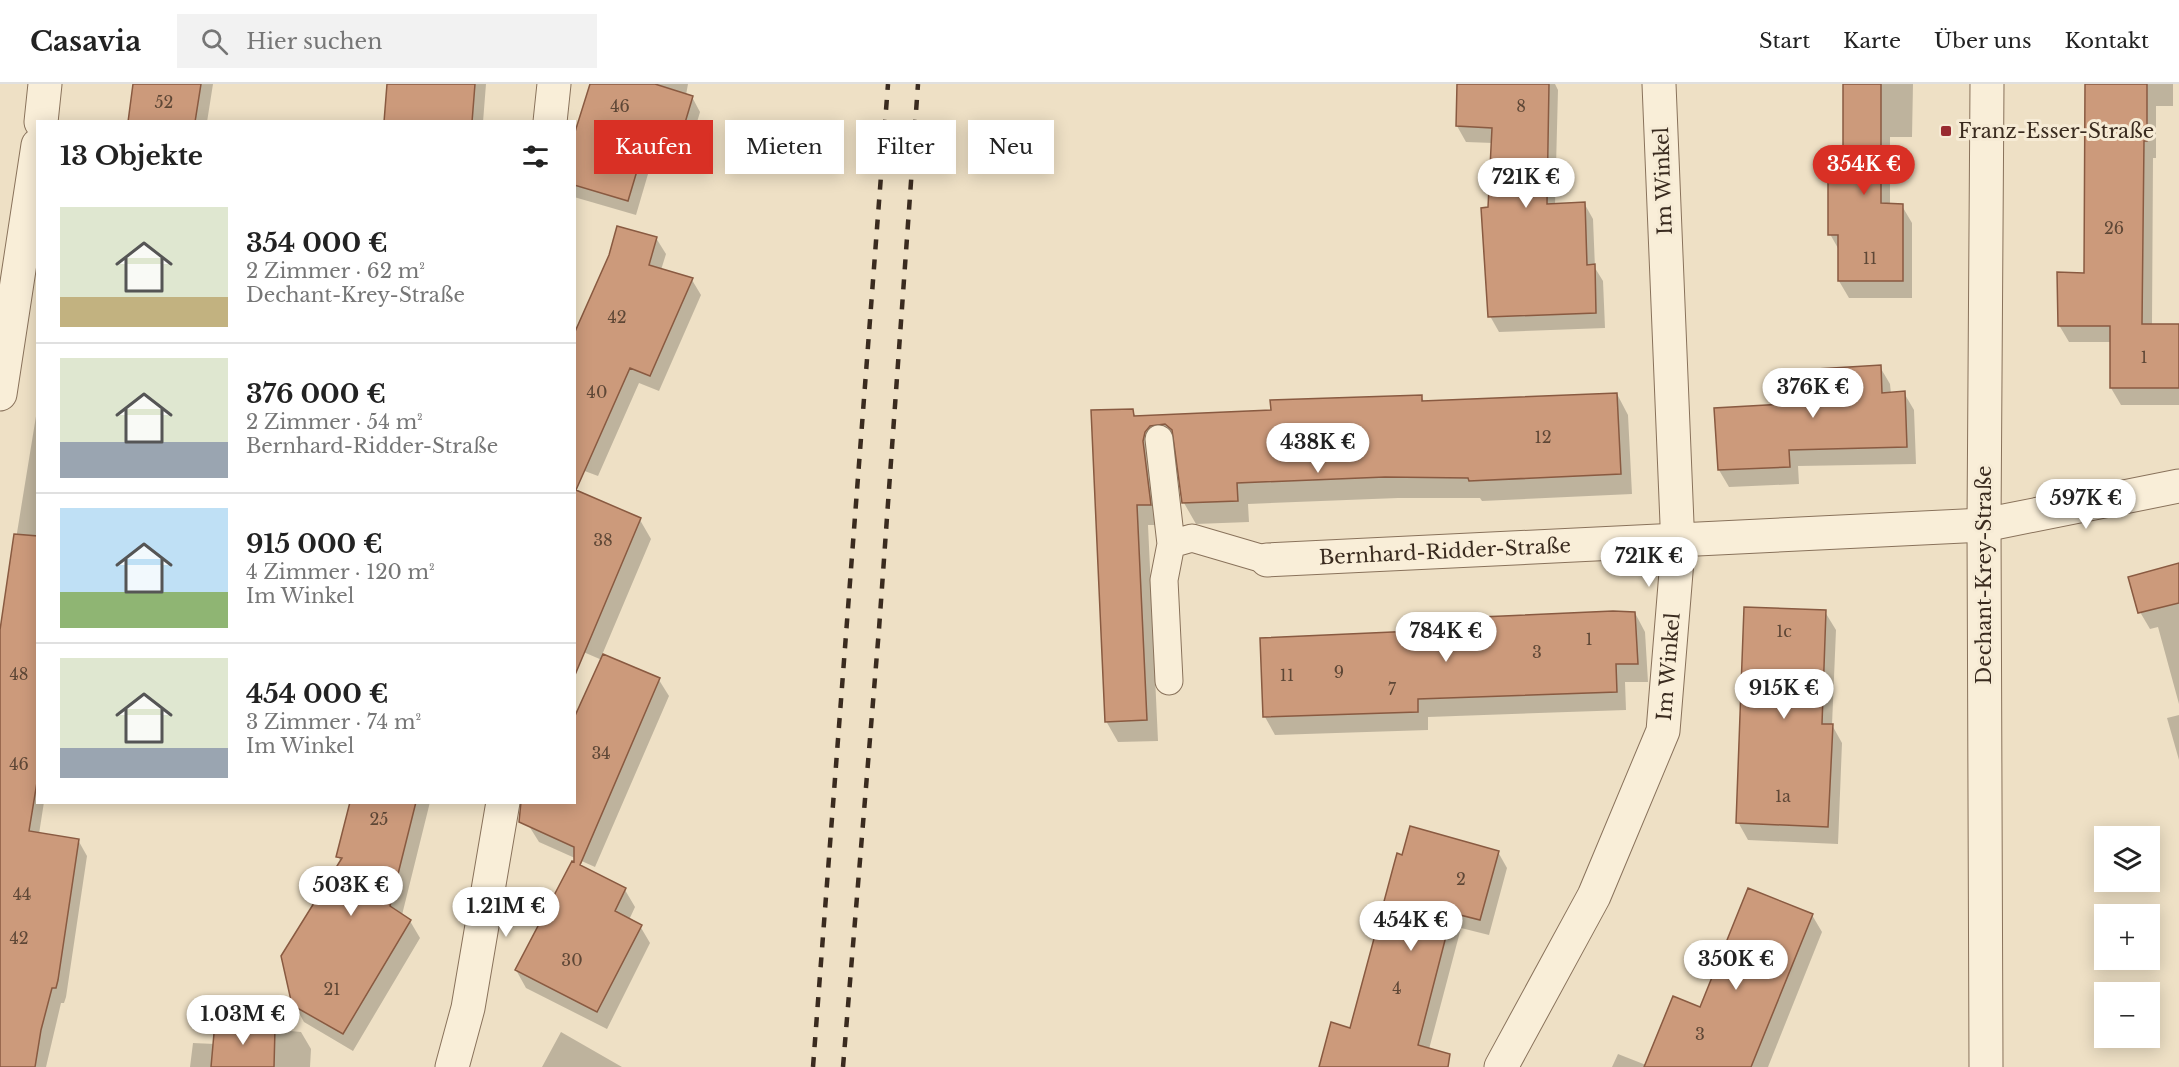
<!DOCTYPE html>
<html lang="de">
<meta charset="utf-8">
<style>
:root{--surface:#fff;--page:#f2f2f2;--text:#222;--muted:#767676;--line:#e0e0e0;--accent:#d93025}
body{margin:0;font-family:"Libre Baskerville",serif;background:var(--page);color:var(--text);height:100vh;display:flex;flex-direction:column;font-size:22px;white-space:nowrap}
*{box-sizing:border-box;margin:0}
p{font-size:20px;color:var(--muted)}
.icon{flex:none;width:33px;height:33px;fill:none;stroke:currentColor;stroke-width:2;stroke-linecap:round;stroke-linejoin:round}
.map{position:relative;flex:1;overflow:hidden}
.panel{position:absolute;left:36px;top:36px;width:540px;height:684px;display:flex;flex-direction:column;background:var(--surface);border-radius:0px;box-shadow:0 3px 15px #0003}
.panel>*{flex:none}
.banner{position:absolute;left:594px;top:36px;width:570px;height:54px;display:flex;gap:12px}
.fabs{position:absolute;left:2094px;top:742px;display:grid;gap:12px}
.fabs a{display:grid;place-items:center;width:66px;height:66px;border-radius:0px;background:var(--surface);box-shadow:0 3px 15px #0003;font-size:30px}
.price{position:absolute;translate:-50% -51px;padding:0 14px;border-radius:21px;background:#fff;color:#222;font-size:20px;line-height:39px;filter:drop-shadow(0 2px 3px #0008)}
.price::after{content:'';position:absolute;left:50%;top:36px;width:18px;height:14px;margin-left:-9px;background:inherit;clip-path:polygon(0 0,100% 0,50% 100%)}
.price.current{background:var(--accent);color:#fff}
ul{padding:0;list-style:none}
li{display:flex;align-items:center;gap:18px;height:150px;padding:0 24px}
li+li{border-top:2px solid var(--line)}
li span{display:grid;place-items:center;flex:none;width:168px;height:120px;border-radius:0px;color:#555}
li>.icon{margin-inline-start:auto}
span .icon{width:72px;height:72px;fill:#fffc;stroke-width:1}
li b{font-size:26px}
h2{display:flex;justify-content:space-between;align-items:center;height:72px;padding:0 24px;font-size:26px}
.pill{padding:0 21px;border-radius:0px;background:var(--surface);box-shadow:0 3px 15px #0003;font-size:21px;line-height:54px}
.pill.current{background:var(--accent);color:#fff}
header{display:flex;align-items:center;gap:36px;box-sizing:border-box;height:84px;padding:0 30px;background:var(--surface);border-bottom:2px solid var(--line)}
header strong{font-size:28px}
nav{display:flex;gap:33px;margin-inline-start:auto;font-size:21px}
.search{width:420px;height:54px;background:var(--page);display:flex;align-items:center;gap:15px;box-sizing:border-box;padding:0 21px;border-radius:0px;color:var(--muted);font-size:22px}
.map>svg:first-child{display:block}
</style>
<header>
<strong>Casavia</strong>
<div class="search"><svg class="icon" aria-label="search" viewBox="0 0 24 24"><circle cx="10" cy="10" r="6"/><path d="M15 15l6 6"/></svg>Hier suchen</div>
<nav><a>Start</a><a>Karte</a><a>Über uns</a><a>Kontakt</a></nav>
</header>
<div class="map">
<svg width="2179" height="983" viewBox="0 0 2179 983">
<rect width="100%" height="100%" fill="#eee0c5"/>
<path fill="#0003" d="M 135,0 L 213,0 L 207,38 L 130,38 Z
M 409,0 L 486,0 L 483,38 L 385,38 Z
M 591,0 L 688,0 L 686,11 L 692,13 L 700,28 L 684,82 L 653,73 L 636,131 L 574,113 L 574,56 Z
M 1458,0 L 1555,0 L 1558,6 L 1555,121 L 1584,119 L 1593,135 L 1595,184 L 1603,197 L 1605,244 L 1499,248 L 1490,232 L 1493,59 L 1466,58 L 1457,42 Z
M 1844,0 L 1913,0 L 1912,53 L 1890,53 L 1890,121 L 1902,122 L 1912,139 L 1912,214 L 1849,214 L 1839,197 L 1839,166 L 1830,150 L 1844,90 Z
M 2086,0 L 2173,0 L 2173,22 L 2156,22 L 2156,74 L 2153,74 L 2152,241 L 2179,241 L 2179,321 L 2121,321 L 2111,304 L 2111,258 L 2069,258 L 2059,241 L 2085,190 Z
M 656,154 L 666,170 L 661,186 L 692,196 L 701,211 L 659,307 L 639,299 L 598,392 L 574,383 Z
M 1880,283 L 1890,300 L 1891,310 L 1904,309 L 1914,326 L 1916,380 L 1798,382 L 1799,400 L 1729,403 L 1719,386 L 1787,322 Z
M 1617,310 L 1628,331 L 1632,410 L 1482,417 L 1480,414 L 1398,414 L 1248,420 L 1249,438 L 1196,440 L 1184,419 L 1176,361 L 1162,362 L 1162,441 L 1148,441 L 1158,657 L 1118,658 L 1106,637 L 1132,326 L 1136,333 L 1272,328 L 1421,312 L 1425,319 Z
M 38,320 L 38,718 L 44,718 L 39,750 L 78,756 L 87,772 L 66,913 L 64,919 L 61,919 L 46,983 L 0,983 L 0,553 Z
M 583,411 L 640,436 L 651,455 L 602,571 L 659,596 L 669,612 L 595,783 L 539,758 L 529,742 L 574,718 L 602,576 L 574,564 L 574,430 Z
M 2179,481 L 2179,620 L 2158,543 L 2150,545 L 2140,528 Z
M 1825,528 L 1836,546 L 1832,641 L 1842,659 L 1838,760 L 1748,756 L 1738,738 Z
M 1635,529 L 1645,548 L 1648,598 L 1625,598 L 1626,626 L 1428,633 L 1428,646 L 1275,651 L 1265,633 L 1415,548 Z
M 2179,631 L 2179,676 L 2167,634 Z
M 351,718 L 430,718 L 402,831 L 410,837 L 420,854 L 353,967 L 304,938 L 294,920 L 341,779 L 338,772 Z
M 1498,768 L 1507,784 L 1489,851 L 1461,844 L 1428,969 L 1392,983 L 1321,983 L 1352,945 L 1403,773 Z
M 625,806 L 635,823 L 629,836 L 640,842 L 650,859 L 607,945 L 526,904 L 516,886 Z
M 1812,831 L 1822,848 L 1768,983 L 1612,983 L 1618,970 L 1646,981 L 1701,925 Z
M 217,940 L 301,948 L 311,965 L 310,983 L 190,983 L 193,959 L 215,960 Z
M 561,948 L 622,983 L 542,983 Z"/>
<path fill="#cc9a7b" stroke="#895a41" stroke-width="1.5" d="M 133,0 L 201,0 L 195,38 L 128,38 Z
M 387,0 L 475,0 L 472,38 L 384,38 Z
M 590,0 L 655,0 L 693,12 L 676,69 L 645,60 L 628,117 L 574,101 L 574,51 Z
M 1457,0 L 1549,0 L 1547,120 L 1585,118 L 1587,181 L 1595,180 L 1596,229 L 1488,233 L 1481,124 L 1488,123 L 1492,44 L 1456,42 Z
M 1843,0 L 1881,0 L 1881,119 L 1903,120 L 1903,197 L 1838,197 L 1838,151 L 1828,151 L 1828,88 L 1843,88 Z
M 2085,0 L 2147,0 L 2147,57 L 2144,57 L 2142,240 L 2179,240 L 2179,304 L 2110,304 L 2110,242 L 2058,242 L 2057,188 L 2084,189 Z
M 617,142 L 657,153 L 649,181 L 693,194 L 650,292 L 630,284 L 576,406 L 641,434 L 575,591 L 574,250 L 609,171 Z
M 1881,281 L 1882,309 L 1905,307 L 1907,363 L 1789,366 L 1790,383 L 1718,386 L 1714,324 L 1786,320 L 1784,287 Z
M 1617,309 L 1621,390 L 1469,397 L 1468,394 L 1385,393 L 1237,399 L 1238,417 L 1182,419 L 1172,346 L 1165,340 L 1150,342 L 1145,348 L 1143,357 L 1151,421 L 1137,421 L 1147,636 L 1105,638 L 1091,326 L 1133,325 L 1134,332 L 1271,326 L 1270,316 L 1422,311 L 1422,317 Z
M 14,450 L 38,452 L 38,692 L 29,747 L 79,755 L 58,896 L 56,904 L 52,904 L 41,946 L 35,983 L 0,983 L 0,546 Z
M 2179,479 L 2179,519 L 2138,529 L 2128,493 Z
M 1744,523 L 1826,526 L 1822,640 L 1833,640 L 1828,743 L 1736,739 Z
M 1613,527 L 1635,528 L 1638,580 L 1616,580 L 1617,608 L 1418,615 L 1418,628 L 1263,633 L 1260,554 L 1415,547 L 1459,542 L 1458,534 Z
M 603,570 L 660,594 L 580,781 L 626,804 L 615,827 L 642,841 L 597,928 L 515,886 L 572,777 L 574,778 L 574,763 L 519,738 L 521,718 L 574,718 L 574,634 Z
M 350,718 L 416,718 L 390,822 L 411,836 L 343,950 L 292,921 L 281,872 L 342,774 L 336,773 Z
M 1410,742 L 1499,767 L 1480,836 L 1452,829 L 1418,961 L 1450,970 L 1448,983 L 1319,983 L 1331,938 L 1350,944 L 1397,769 L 1402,771 Z
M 1748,804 L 1813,830 L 1751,983 L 1644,983 L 1673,912 L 1700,923 Z
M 215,938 L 275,944 L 274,983 L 211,983 Z"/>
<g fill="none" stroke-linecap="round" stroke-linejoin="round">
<defs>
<path id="service" d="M 1159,355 L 1171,460
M 1169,597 L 1164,496 L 1171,460 L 1192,454 L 1267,476"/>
<g id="minor">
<path d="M 41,38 L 45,0"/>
<path d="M 550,38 L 554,0"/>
<path d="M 0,310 L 38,61"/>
<path id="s1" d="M 1267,476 L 1984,441 L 2179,402"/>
<path d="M 452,983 L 468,924 L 503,718"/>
<path id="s2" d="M 1501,983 L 1594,812 L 1663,647 L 1678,464 L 1659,0"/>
</g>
<path id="tertiary" d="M 1986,983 L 1984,441 L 1987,0"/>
</defs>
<use href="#service" stroke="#89725b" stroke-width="29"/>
<use href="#minor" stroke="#89725b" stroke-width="35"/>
<use href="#tertiary" stroke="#89725b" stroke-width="35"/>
<use href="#service" stroke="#f9eed8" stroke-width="27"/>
<use href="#minor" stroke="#f9eed8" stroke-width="33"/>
<use href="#tertiary" stroke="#f9eed8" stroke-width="33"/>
<path stroke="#3a2b1f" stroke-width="4.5" stroke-dasharray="10 10" stroke-linecap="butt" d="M 813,983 L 888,0
M 843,983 L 879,545 L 918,0"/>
</g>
<rect fill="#992b30" stroke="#f6ebd5" stroke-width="2" x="1940" y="41" width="12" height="12" rx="3"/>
<g text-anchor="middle" stroke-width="6" stroke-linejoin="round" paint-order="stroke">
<g font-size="16" fill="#5e4736">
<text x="164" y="24">52</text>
<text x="620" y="28">46</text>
<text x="1521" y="28">8</text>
<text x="2114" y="150">26</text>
<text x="1870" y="180">11</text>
<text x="617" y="239">42</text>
<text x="2144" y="279">1</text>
<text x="597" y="314">40</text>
<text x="1543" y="359">12</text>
<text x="603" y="462">38</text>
<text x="1784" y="553">1c</text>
<text x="1589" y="561">1</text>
<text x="1537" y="574">3</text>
<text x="1339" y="594">9</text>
<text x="19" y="596">48</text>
<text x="1287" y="597">11</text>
<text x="1392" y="611">7</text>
<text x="601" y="675">34</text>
<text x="19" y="686">46</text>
<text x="1783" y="718">1a</text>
<text x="379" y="741">25</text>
<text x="1461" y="801">2</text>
<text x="22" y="816">44</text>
<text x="19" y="860">42</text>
<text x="572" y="882">30</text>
<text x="1397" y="910">4</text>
<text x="332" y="911">21</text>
<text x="1700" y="956">3</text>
</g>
<g font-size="20" fill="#3a2b1f" stroke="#f6ebd5" text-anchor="start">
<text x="1958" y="54">Franz-Esser-Straße</text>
</g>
<g font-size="20" fill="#3a2b1f" stroke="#f6ebd5">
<text transform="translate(1663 97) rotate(-92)" y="7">Im Winkel</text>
<text dy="7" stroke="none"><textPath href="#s1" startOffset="178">Bernhard-Ridder-Straße</textPath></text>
<text transform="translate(1984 491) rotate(-90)" y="7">Dechant-Krey-Straße</text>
<text dy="7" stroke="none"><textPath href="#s2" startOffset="438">Im Winkel</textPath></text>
</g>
</g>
</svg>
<div class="fabs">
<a><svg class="icon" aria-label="layers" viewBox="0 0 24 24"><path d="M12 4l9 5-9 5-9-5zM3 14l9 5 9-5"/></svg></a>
<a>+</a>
<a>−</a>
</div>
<b class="price current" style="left:1864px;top:112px">354K €</b>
<b class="price" style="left:1526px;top:125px">721K €</b>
<b class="price" style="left:1813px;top:335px">376K €</b>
<b class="price" style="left:1318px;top:390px">438K €</b>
<b class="price" style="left:2086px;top:446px">597K €</b>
<b class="price" style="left:1649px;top:504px">721K €</b>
<b class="price" style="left:1446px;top:579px">784K €</b>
<b class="price" style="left:1784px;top:636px">915K €</b>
<b class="price" style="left:351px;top:833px">503K €</b>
<b class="price" style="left:506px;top:854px">1.21M €</b>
<b class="price" style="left:1411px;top:868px">454K €</b>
<b class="price" style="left:1736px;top:907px">350K €</b>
<b class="price" style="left:243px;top:962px">1.03M €</b>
<div class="banner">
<a class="pill current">Kaufen</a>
<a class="pill">Mieten</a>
<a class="pill">Filter</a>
<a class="pill">Neu</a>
</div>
<section class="panel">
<h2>13 Objekte<svg class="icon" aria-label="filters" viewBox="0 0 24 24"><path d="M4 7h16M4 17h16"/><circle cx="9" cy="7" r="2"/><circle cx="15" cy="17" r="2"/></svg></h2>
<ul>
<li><span style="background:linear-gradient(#dfe7d0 75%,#c2b280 0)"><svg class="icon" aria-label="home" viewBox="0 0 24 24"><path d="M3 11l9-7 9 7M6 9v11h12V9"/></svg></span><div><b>354 000 €</b><p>2 Zimmer · 62 m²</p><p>Dechant-Krey-Straße</p></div></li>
<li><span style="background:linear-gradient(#dfe7d0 70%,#9aa5b1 0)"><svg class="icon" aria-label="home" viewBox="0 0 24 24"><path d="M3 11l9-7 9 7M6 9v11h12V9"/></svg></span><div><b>376 000 €</b><p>2 Zimmer · 54 m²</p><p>Bernhard-Ridder-Straße</p></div></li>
<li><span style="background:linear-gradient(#bfe0f5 70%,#8fb573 0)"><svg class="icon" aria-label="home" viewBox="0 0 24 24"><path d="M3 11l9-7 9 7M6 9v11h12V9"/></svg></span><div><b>915 000 €</b><p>4 Zimmer · 120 m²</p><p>Im Winkel</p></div></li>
<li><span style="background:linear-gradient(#dfe7d0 75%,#9aa5b1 0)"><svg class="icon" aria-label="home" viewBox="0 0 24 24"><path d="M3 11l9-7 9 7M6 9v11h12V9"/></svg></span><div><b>454 000 €</b><p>3 Zimmer · 74 m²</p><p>Im Winkel</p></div></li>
</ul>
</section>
</div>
